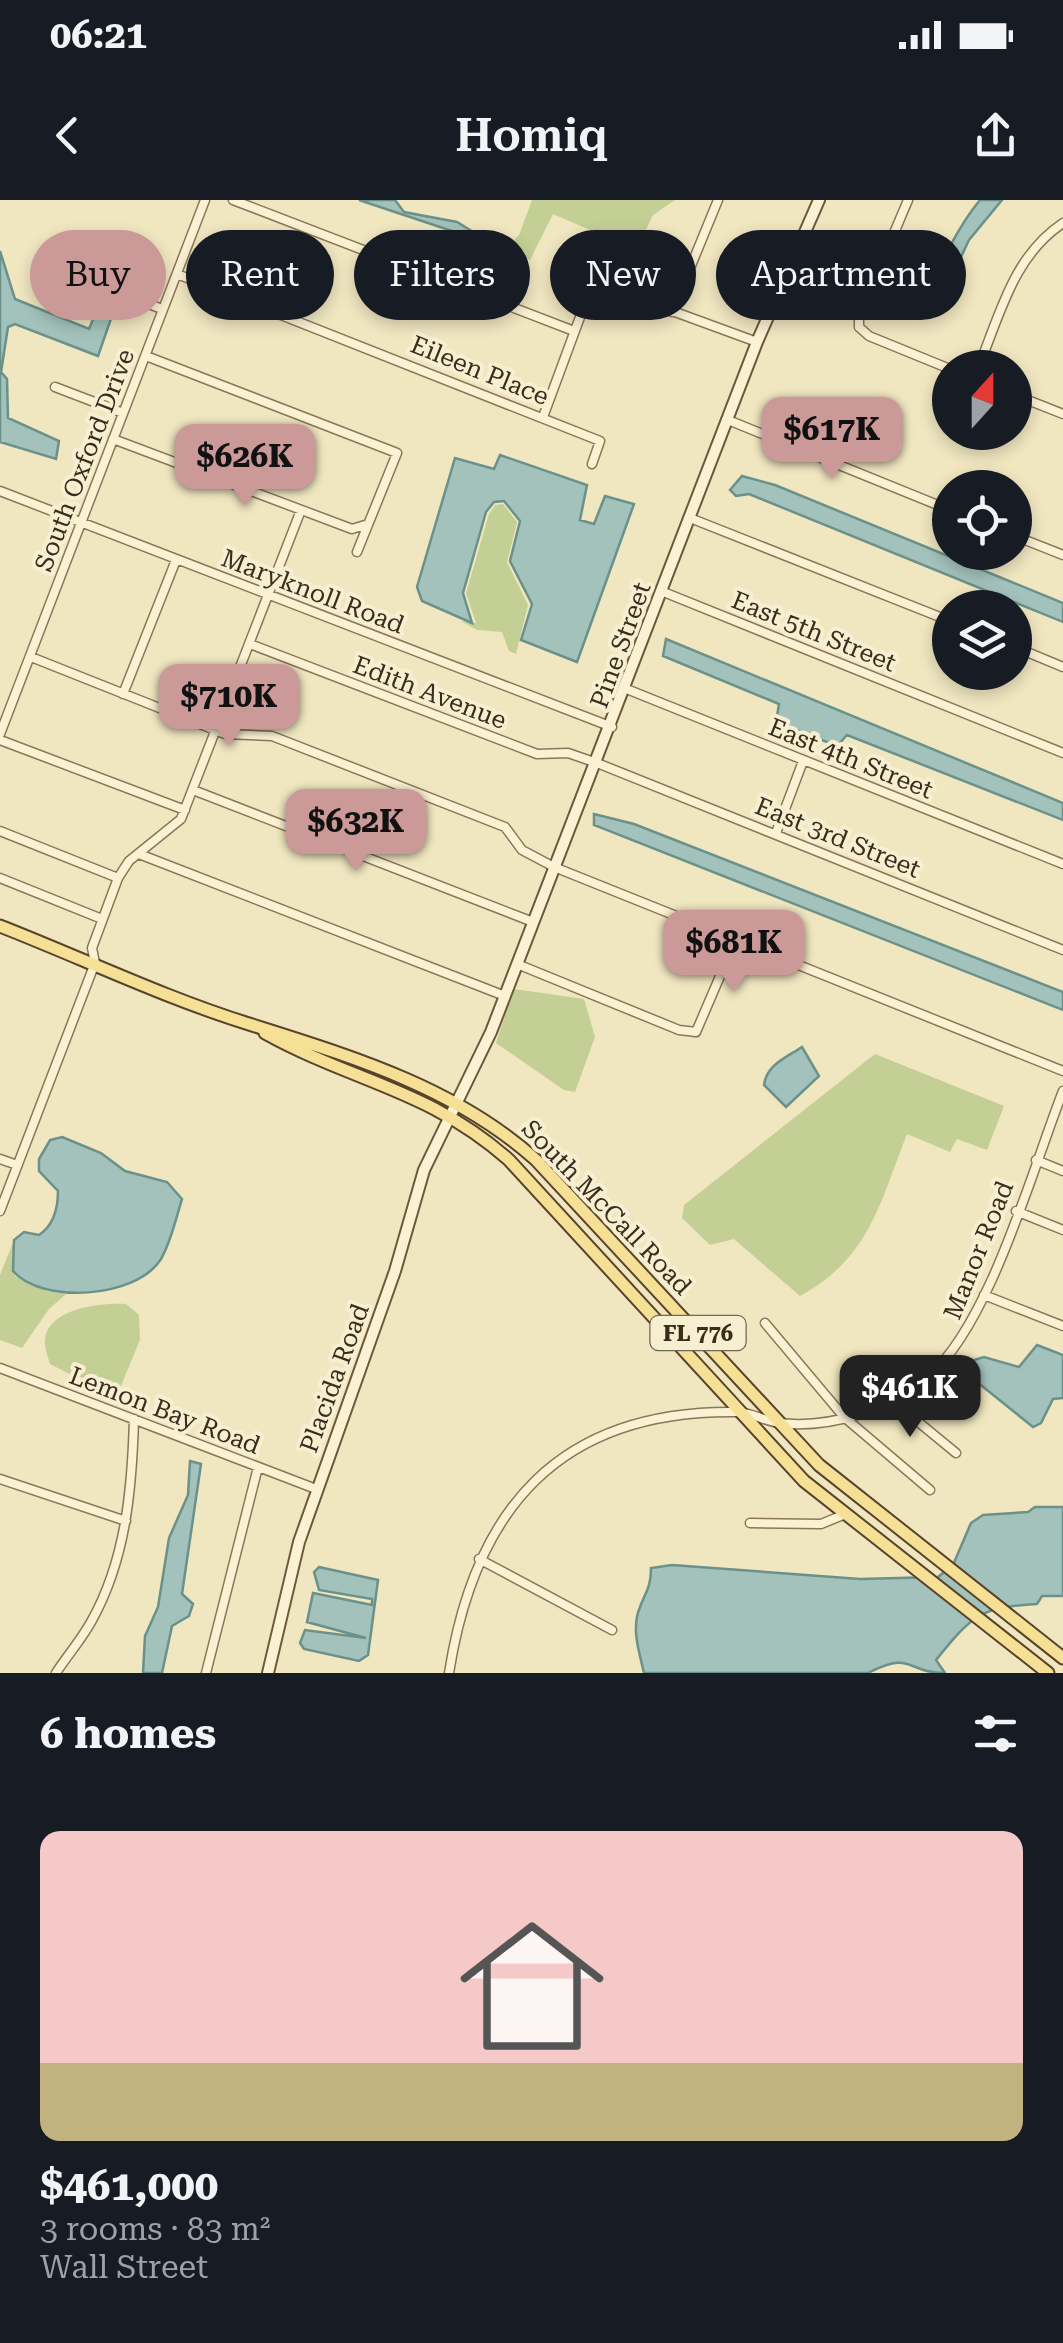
<!DOCTYPE html>
<meta charset="utf-8">
<style>
:root{--surface:#171b24;--page:#242831;--text:#f1f3f6;--muted:#9ea1a6;--line:#363941;--accent:#cb9a98}
body{margin:0;font-family:"Roboto Serif",serif;background:var(--page);color:var(--text);height:100vh;display:flex;flex-direction:column;font-size:38px;white-space:nowrap}
*{box-sizing:border-box;margin:0}
p{font-size:32px;color:var(--muted)}
.icon{flex:none;width:55px;height:55px;fill:none;stroke:currentColor;stroke-width:2;stroke-linecap:round;stroke-linejoin:round}
.map{position:relative;height:1473px;overflow:hidden}
.drawer{display:flex;flex-direction:column;background:var(--surface);flex:1}
.drawer>*{flex:none}
.banner{position:absolute;left:30px;top:30px;width:1005px;height:90px;display:flex;gap:20px}
.needle{width:65px;rotate:21deg}
.buttons{position:absolute;left:932px;top:150px;display:grid;gap:20px}
.buttons a{display:grid;place-items:center;width:100px;height:100px;border-radius:50%;background:var(--surface);box-shadow:0 5px 15px #0003;font-size:50px}
.price{position:absolute;translate:-50% -85px;padding:0 22px;border-radius:20px;background:var(--accent);color:#111;font-size:32px;line-height:65px;filter:drop-shadow(0 2px 5px #0008)}
.price::after{content:'';position:absolute;left:50%;top:60px;width:30px;height:22px;margin-left:-15px;background:inherit;clip-path:polygon(0 0,100% 0,50% 100%)}
.price.active{background:#222;color:#fff}
ul{padding:0;list-style:none}
li{display:grid;align-content:center;gap:20px;height:530px;padding:0 40px}
li+li{border-top:2px solid var(--line)}
li span{display:grid;place-items:center;height:310px;border-radius:20px;color:#555}
li>.icon{margin-inline-start:auto}
span .icon{width:180px;height:180px;fill:#fffc;stroke-width:1}
li b{font-size:42px}
h2{display:flex;justify-content:space-between;align-items:center;height:120px;padding:0 40px;font-size:42px}
.tag{padding:0 35px;border-radius:45px;background:var(--surface);box-shadow:0 5px 15px #0003;font-size:35px;line-height:90px}
.tag.active{background:var(--accent);color:#111}
.status{display:flex;justify-content:space-between;align-items:center;height:70px;padding:0 50px;background:var(--surface);direction:ltr}
.status svg{height:28px;fill:currentColor}
header{display:flex;justify-content:space-between;align-items:center;height:130px;padding:0 40px;background:var(--surface);font-size:45px;font-weight:600}
.map>svg:first-child{display:block}
</style>
<div class="status"><b>06:21</b><svg viewBox="0 0 49 12"><path d="M0 12V9h3v3zM5 12V6h3v6zM10 12V3h3v9zM15 12V0h3v12zM26 1h20v11H26zM47 4h2v5h-2z"/></svg></div>
<header><svg class="icon" aria-label="back" viewBox="0 0 24 24"><path d="M15 5l-7 7 7 7"/></svg>Homiq<svg class="icon" aria-label="share" viewBox="0 0 24 24"><path d="M12 15V3M7 8l5-5 5 5M5 13v7h14v-7"/></svg></header>
<div class="map">
<svg width="1063" height="1473" viewBox="0 0 1063 1473">
<rect width="100%" height="100%" fill="#f0e6c0"/>
<path fill="#c3cf94" d="M 532,0 L 675,0 L 653,15 L 642,38 L 607,49 L 604,36 L 553,14 L 530,60 L 504,50 L 519,35 Z
M 503,304 L 517,322 L 507,362 L 528,405 L 516,454 L 509,451 L 502,432 L 477,430 L 461,421 L 476,423 L 466,393 L 489,314 L 495,305 Z
M 514,789 L 584,799 L 595,837 L 575,892 L 564,890 L 496,843 Z
M 875,854 L 1004,906 L 987,950 L 957,939 L 950,952 L 907,934 C 879,1005 870,1057 800,1096 L 734,1039 L 710,1045 L 682,1018 L 684,1005 Z
M 14,1040 L 15,1076 L 46,1091 L 66,1094 L 49,1109 L 22,1148 L 0,1140 L 0,1075 Z
M 126,1104 L 139,1115 L 140,1140 L 120,1188 L 101,1190 L 50,1164 C 48,1157 44,1147 45,1140 C 47,1108 103,1102 126,1104 Z"/>
<path fill="#a4c2bc" stroke="#6a918a" stroke-width="2.5" d="M 359,0 L 395,0 L 404,12 L 457,22 L 494,45 Z
M 980,0 L 1002,0 L 969,40 L 942,97 L 933,101 C 926,80 965,18 980,0 Z
M 0,51 L 15,99 L 89,129 L 99,105 L 114,110 L 98,156 L 15,124 L 8,127 L 1,172 L 7,179 L 8,218 L 59,241 L 56,259 L 0,242 Z
M 500,255 L 587,285 L 580,320 L 594,324 L 605,296 L 634,304 L 577,462 L 521,440 L 532,404 L 510,361 L 520,321 L 504,301 L 494,302 L 486,312 L 463,393 L 472,423 L 422,401 L 417,387 L 455,258 L 494,269 Z
M 742,276 L 775,285 L 1063,403 L 1063,422 L 749,294 L 736,296 L 730,290 Z
M 666,439 L 1063,603 L 1063,620 L 847,535 L 837,546 L 776,522 L 779,504 L 663,456 Z
M 594,614 L 634,624 L 1063,792 L 1063,810 L 594,625 Z
M 802,847 L 819,876 L 786,907 L 764,885 C 766,865 787,857 802,847 Z
M 62,937 L 101,953 L 125,971 L 167,982 L 182,999 C 176,1018 171,1042 161,1059 C 136,1099 41,1104 13,1071 L 14,1040 L 24,1032 L 39,1035 C 54,1025 58,1009 58,991 L 39,971 L 39,959 L 50,940 Z
M 1037,1145 L 1063,1155 L 1063,1198 L 1053,1199 L 1041,1223 L 1033,1227 L 972,1178 L 967,1162 L 984,1157 L 1019,1167 Z
M 190,1261 L 201,1264 L 182,1394 L 193,1404 L 189,1416 L 172,1426 L 162,1473 L 143,1473 L 145,1436 L 158,1407 L 169,1338 L 188,1295 Z
M 1035,1307 L 1063,1307 L 1063,1396 L 1042,1396 L 1037,1404 C 979,1407 972,1416 936,1460 L 945,1473 C 906,1473 913,1450 868,1473 L 644,1473 C 639,1451 631,1428 640,1407 C 646,1391 651,1387 651,1368 L 672,1365 L 860,1379 L 938,1377 L 953,1365 L 971,1323 L 983,1315 L 1028,1312 Z
M 319,1367 L 378,1380 L 368,1455 L 359,1461 L 304,1449 L 300,1443 L 305,1430 L 366,1438 L 307,1422 L 313,1393 L 372,1405 L 372,1399 L 319,1390 L 314,1372 Z"/>
<g fill="none" stroke-linecap="round" stroke-linejoin="round">
<defs>
<path id="street" d="M 233,0 L 574,131
M 61,70 L 162,109
M 177,74 L 600,241 L 592,264
M 672,112 L 718,0
M 859,127 L 859,116 L 908,0
M 859,127 L 869,136 L 950,169
M 146,156 L 397,253 L 357,352
M 978,168 C 1000,115 1013,56 1063,23
M 55,187 L 123,213
M 1015,195 L 1063,214
M 543,217 L 593,82 L 757,142
M 728,220 L 950,310
M 113,239 L 352,329 L 365,325
M 0,291 L 612,527
M 690,318 L 950,421
M 1015,336 L 1063,355
M 661,391 L 1063,553
M 250,444 L 537,554 L 568,553 L 597,563 L 1063,750
M 1015,447 L 1063,467
M 31,457 L 225,534 L 272,536 L 505,627 L 522,650 L 554,667 L 1063,871
M 624,488 L 1063,664
M 123,494 L 176,360
M 0,534 L 205,0
M 0,540 L 185,610
M 193,590 L 533,722
M 0,631 L 118,678
M 776,633 L 803,561
M 139,654 L 505,796
M 0,678 L 102,719
M 517,764 L 679,830 L 696,832 L 736,739
M 0,959 L 17,965
M 1036,960 L 1063,971
M 0,1011 L 95,763 L 92,748 L 118,678 L 129,661 L 181,619 L 301,310
M 1016,1011 L 1063,1030
M 984,1095 L 1063,1126
M 765,1123 L 844,1217 L 930,1290
M 0,1168 L 316,1289
M 899,1198 L 911,1216 L 956,1253
M 0,1279 L 126,1321
M 750,1323 L 821,1324 L 843,1315
M 479,1359 L 612,1430
M 56,1473 C 67,1456 81,1440 91,1422 C 126,1360 132,1289 134,1219
M 206,1473 L 258,1267
M 449,1473 C 475,1308 560,1210 735,1212 C 751,1212 764,1221 779,1223 C 829,1229 891,1210 928,1177 C 990,1124 1032,970 1063,891"/>
<path id="secondary" d="M 268,1473 L 299,1342 L 395,1071 L 424,970 L 491,832 L 757,142 L 819,0"/>
<path id="primary" d="M 0,726 C 82,758 165,798 249,824 C 350,856 455,887 536,960 L 819,1265 L 1063,1458
M 265,833 C 353,882 429,889 509,960 L 804,1281 L 1048,1473"/>
</defs>
<use href="#street" stroke="#8b7757" stroke-width="11"/>
<use href="#secondary" stroke="#6d583a" stroke-width="14"/>
<use href="#primary" stroke="#58442c" stroke-width="15"/>
<use href="#street" stroke="#fbf2d4" stroke-width="8"/>
<use href="#secondary" stroke="#fbf2d4" stroke-width="10"/>
<use href="#primary" stroke="#f6e096" stroke-width="11"/>
</g>
<g text-anchor="middle" stroke-width="8" stroke-linejoin="round" paint-order="stroke">
<rect fill="#f7efd1" stroke="#736752" stroke-width="2.5" x="650.5" y="1116" width="95" height="34" rx="8"/>
<g font-size="22" font-weight="bold" fill="#3a2d1c">
<text x="698" y="1141">FL 776</text>
</g>
<g font-size="25" fill="#3a2d1c" stroke="#f7efd1">
<text transform="translate(480 170) rotate(22)" y="9">Eileen Place</text>
<text transform="translate(84 260) rotate(-69)" y="9">South Oxford Drive</text>
<text transform="translate(313 391) rotate(21)" y="9">Maryknoll Road</text>
<text transform="translate(814 431) rotate(22)" y="9">East 5th Street</text>
<text transform="translate(620 445) rotate(-70)" y="9">Pine Street</text>
<text transform="translate(430 492) rotate(21)" y="9">Edith Avenue</text>
<text transform="translate(851 558) rotate(22)" y="9">East 4th Street</text>
<text transform="translate(838 637) rotate(22)" y="9">East 3rd Street</text>
<text transform="translate(607 1007) rotate(46)" y="9">South McCall Road</text>
<text transform="translate(978 1050) rotate(-68)" y="9">Manor Road</text>
<text transform="translate(334 1178) rotate(-70)" y="9">Placida Road</text>
<text transform="translate(165 1210) rotate(21)" y="9">Lemon Bay Road</text>
</g>
</g>
</svg>
<div class="buttons">
<a><svg class="needle" viewBox="-14 -14 28 28"><path d="M0-13l5 13h-10z" fill="#e53935"/><path d="M0 13l5-13h-10z" fill="#9ea1a6"/></svg></a>
<a><svg class="icon" aria-label="locate" viewBox="0 0 24 24"><circle cx="12" cy="12" r="6"/><path d="M12 2v4M12 18v4M2 12h4M18 12h4"/></svg></a>
<a><svg class="icon" aria-label="layers" viewBox="0 0 24 24"><path d="M12 4l9 5-9 5-9-5zM3 14l9 5 9-5"/></svg></a>
</div>
<b class="price" style="left:832px;top:282px">$617K</b>
<b class="price" style="left:245px;top:309px">$626K</b>
<b class="price" style="left:229px;top:549px">$710K</b>
<b class="price" style="left:356px;top:674px">$632K</b>
<b class="price" style="left:734px;top:795px">$681K</b>
<b class="price active" style="left:910px;top:1240px">$461K</b>
<div class="banner">
<a class="tag active">Buy</a>
<a class="tag">Rent</a>
<a class="tag">Filters</a>
<a class="tag">New</a>
<a class="tag">Apartment</a>
</div>
</div>
<section class="drawer">
<h2>6 homes<svg class="icon" aria-label="filters" viewBox="0 0 24 24"><path d="M4 7h16M4 17h16"/><circle cx="9" cy="7" r="2"/><circle cx="15" cy="17" r="2"/></svg></h2>
<ul>
<li><span style="background:linear-gradient(#f6c9c9 75%,#c2b280 0)"><svg class="icon" aria-label="home" viewBox="0 0 24 24"><path d="M3 11l9-7 9 7M6 9v11h12V9"/></svg></span><div><b>$461,000</b><p>3 rooms · 83 m²</p><p>Wall Street</p></div></li>
</ul>
</section>
